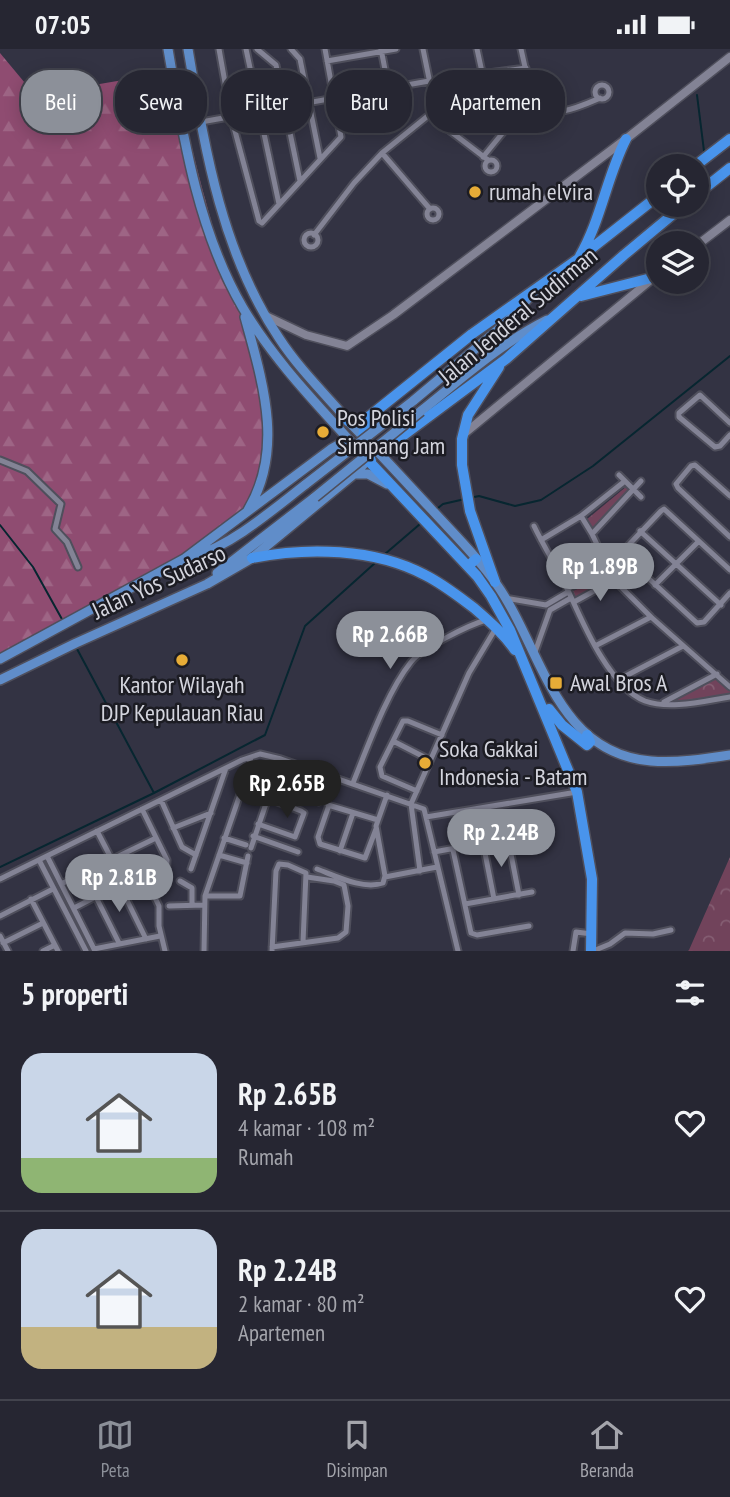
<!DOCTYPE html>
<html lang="id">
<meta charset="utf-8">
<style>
:root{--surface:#262632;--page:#32323e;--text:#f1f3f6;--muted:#a4a5ac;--line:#42434d;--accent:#8c9099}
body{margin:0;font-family:"PT Sans Narrow",sans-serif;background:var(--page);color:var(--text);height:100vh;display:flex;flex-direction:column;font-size:26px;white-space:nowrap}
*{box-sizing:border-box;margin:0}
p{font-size:23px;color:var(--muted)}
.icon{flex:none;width:38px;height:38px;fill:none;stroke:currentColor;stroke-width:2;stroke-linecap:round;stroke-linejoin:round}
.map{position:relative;height:902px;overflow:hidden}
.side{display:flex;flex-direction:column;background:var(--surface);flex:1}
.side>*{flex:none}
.guide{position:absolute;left:21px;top:21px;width:690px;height:63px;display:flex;gap:14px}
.controls{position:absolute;left:646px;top:105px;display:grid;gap:14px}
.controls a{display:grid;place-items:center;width:63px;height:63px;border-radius:50%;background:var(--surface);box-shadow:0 4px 18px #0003,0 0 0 2px var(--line);font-size:35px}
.price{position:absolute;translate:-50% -60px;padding:0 16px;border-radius:24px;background:var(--accent);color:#fff;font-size:23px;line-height:46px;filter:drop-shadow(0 2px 4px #0008)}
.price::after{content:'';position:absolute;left:50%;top:42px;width:21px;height:16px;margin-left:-10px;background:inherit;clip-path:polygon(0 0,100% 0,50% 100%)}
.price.current{background:#222;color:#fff}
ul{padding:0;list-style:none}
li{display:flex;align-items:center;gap:21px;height:175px;padding:0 21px}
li+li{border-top:2px solid var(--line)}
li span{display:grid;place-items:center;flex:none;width:196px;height:140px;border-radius:21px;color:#555}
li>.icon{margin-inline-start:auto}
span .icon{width:84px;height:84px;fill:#fffc;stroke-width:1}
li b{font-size:30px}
h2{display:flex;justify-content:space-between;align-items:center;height:84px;padding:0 21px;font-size:30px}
.chip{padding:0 24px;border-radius:28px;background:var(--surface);box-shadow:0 4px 18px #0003,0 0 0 2px var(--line);font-size:24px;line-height:63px}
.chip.current{background:var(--accent);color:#fff}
.status{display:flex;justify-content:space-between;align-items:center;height:49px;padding:0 35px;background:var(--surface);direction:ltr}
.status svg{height:19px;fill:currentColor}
.tab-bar{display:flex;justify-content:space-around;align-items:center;height:98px;border-top:2px solid var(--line);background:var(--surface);font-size:19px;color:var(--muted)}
.tab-bar a{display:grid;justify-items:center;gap:4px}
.tab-bar .current{color:var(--accent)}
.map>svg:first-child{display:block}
</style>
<div class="status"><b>07:05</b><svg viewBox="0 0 49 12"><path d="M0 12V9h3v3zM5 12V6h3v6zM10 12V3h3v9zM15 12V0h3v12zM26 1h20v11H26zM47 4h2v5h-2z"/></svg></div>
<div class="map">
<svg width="730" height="902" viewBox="0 0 730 902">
<defs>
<pattern id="forest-firs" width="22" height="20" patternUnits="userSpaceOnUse" patternTransform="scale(1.75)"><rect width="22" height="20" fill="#8f4c71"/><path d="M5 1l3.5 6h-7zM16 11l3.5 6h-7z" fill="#9e6585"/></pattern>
<pattern id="park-crowns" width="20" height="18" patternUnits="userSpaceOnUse" patternTransform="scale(1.75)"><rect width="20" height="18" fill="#71435b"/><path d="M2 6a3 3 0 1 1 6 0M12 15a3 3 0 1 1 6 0" fill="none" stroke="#845d72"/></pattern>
</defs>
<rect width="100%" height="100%" fill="#333343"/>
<path fill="url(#forest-firs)" d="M 0,4 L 35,46 L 176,22 C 187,85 203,146 222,208 C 230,234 245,259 255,286 C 275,341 273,420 240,470 C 235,479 225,486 218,493 L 0,610 Z"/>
<path fill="url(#park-crowns)" d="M 627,437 L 631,442 L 594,482 L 586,471 Z
M 607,525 L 613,533 L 577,554 L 571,543 Z
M 715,629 L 730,641 L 730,646 L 679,653 L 672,651 Z
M 730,808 L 730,902 L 688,902 L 689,901 Z"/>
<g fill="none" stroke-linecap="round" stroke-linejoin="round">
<path stroke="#072630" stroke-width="2" d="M 697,46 L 704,102
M 470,449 L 479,447 L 515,457 L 541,451 L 593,417 L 730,307
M 438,459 L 443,455 L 465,450
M 0,476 L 33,518 L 63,572
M 385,505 L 420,475
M 76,598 L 154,744
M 0,818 L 154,744 L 265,686 L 305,577 L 375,514"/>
<defs>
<path id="street" d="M 219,0 L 231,67 L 259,172 L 262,174 L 341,88 L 325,0
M 246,0 L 279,155
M 257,0 L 276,16 L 300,132
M 291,0 L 300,10 L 320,109
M 381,0 L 389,41
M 477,0 L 482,23
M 327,12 L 396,0
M595 43a7 7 0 1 1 14 0a7 7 0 1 1-14 0Z
M 527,54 C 549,72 577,59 600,49
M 429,66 L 488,111
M 201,73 L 429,32 L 526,19
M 382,104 L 430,160
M 483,108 L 527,54 L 527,27 L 521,0
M485 117a6 6 0 1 1 12 0a6 6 0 1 1-12 0Z
M427 165a6 6 0 1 1 12 0a6 6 0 1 1-12 0Z
M304 191a7 7 0 1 1 14 0a7 7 0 1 1-14 0Z
M 314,186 L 354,134 L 382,104 L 429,66 L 433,49 L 423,0
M 730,374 L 700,346 L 679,364 L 679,368 L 715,398 L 720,397 L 730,386
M 0,411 L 27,422 L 61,455 L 55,480 L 67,493 L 78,518
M 619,426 L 641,448
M 730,447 L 695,416 L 691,417 L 676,435 L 678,439 L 730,488
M 581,467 L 592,485 L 614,531 L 651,568 L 730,638
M 534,477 C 544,498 557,518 567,539 C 582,572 609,638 645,652 C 670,661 704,652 730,648
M 640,482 L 721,556
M 592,485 L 641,432
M 541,491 L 581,467 L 625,432
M 730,521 L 664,460 L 661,462 L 621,504 L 697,574 L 704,573 L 730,544
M 655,536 L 698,493
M 567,540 L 608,520
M 505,549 L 546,556 L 568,543
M 574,553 L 614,531
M 595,597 L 651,568
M 535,603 L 550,561 L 571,549
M 618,631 L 683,597
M 664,653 L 717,625
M 393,692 L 430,711
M 353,734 C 368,697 387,643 411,613 C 422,599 469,576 486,571
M 272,736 L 319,753
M 417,742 L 382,727 L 380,718 L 403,672 L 408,672 L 442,686
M 161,751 L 182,798 L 196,806
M 328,756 L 378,771
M 329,756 L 318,788 L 320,795 L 365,809 L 376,780
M 142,760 L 167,811 L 166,835
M 426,768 L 577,743
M 258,775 L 295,788 L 304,764 L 301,762 L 267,749
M 173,779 L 211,764
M 97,782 L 124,834
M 253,787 L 298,803
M 224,789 L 246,796
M 508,790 L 519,846
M 483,794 L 494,850
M 251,799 L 281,710
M 453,801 L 471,884 L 477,886 L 529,877
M 340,802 L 353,764
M 434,803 L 520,787
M 219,806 L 247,814
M 47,807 L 95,902
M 39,811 L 86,902
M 191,820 L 226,719
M 317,820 C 336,827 363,841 383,834 L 385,827 L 376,777 L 387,746
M 420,822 L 411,755 L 469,624 L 496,579
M 143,824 L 159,857 L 159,877 L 165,902
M 385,828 L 437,818
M 0,830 L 242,711 L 260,705 L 281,710 L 424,760 L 458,902
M 180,832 L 192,839 L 192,855
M 61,835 L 156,789
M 120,837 L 146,890
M 205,847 L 240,847 L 248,807
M 96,848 L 119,894
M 31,850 L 58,902
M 465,855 L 532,843
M 169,857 L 204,856
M 74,859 L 167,811
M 0,867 L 53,840
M 0,887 L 8,902
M 3,894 L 43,874
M 272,898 L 338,889 L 346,883 L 348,857 L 344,836 L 334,832 L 307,828
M 94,900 L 160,887
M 43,902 L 55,896
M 204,902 L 205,847 L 246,728 L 251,708
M 272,902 L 276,822 L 279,815 L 288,816 L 306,824 L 303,893
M 573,902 L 576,883 L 592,885
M 593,902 L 610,895 L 625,884 L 653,885 L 671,881"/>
<path id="secondary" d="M 696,197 L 730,171
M 266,267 L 306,286 L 347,297 L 393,266 L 626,90 L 730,8
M 465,384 L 652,230"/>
<path id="primary" d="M 168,0 C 183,87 198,182 243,259 C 275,313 319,357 360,403
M 188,0 C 205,100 221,202 279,289 C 299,320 327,347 351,375
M 245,268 C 262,331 285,400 248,461
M 413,352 L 506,274 L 533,244
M 421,362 C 461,330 501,294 547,271
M 348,372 C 377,401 404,431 432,461 C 453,484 477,507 495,533 C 542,598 554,704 651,712 C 677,714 704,710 730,706
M 354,425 L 364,415 L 363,404
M 193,508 C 235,494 271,462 306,435
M 217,524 L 315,448
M 0,610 L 184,510 L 331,400 L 340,395 L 356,396
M 0,631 L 76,594 L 207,535 L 252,509 L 354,425 L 368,425 L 387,435"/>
<path id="highway" d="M 695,117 L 730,90
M 696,146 L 730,119
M 580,207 C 601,171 607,127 626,90
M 581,247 L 655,228
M 366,370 L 363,387 L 371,412
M 348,372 L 366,370 L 472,285 L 578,210 L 658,147
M 374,399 L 385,400 L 506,310 L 624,206 L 684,156
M 364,407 L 477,527 L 491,547 L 510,581 L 577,743 L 592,830 L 591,902
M 252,509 C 307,498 374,499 425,526 C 443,535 458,547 474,559 C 489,572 503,584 515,601
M 468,517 L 476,510
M 495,533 L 470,462 L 462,416 L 462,390 L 468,366 L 499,318
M 549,660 L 562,676 L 587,696 L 590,693 L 587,686"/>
</defs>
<use href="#street" stroke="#4f4f5c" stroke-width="9"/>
<use href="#secondary" stroke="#4f4f5c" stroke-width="11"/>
<use href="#primary" stroke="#4f4f5c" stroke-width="12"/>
<use href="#highway" stroke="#4f4f5c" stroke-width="13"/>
<use href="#street" stroke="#838395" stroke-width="5"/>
<use href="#secondary" stroke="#838395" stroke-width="8"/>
<use href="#primary" stroke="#608dc9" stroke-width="9"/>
<use href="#highway" stroke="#4994ec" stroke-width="10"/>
<defs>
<path id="primary-bridge" d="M 306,435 L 413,352
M 315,448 L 421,362"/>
</defs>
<use href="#primary-bridge" stroke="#4f4f5c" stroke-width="12" stroke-linecap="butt"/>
<use href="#primary-bridge" stroke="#608dc9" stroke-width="9"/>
</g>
<g fill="#e7ac37" stroke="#1c1c23" stroke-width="2.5">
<circle cx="475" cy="143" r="7"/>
<circle cx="323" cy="383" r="7"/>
<circle cx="182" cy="611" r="7"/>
<rect x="549" y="627" width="14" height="14" rx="3.5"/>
<circle cx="425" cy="714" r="7"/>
</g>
<g text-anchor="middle" stroke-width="5" stroke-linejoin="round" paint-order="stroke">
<g font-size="24" fill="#d4d5de" stroke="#1c1c23" text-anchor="start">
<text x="489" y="151">rumah elvira</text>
<text x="337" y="377">Pos Polisi<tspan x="337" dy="28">Simpang Jam</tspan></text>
<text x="570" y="642">Awal Bros A</text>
<text x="182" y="644" text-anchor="middle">Kantor Wilayah<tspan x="182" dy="28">DJP Kepulauan Riau</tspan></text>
<text x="439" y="708">Soka Gakkai<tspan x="439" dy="28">Indonesia - Batam</tspan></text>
</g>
<g font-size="24" fill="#d4d5de" stroke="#1c1c23">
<text transform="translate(518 267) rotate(-40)" y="8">Jalan Jenderal Sudirman</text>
<text transform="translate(159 533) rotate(-25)" y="8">Jalan Yos Sudarso</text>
</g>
</g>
</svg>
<div class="controls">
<a><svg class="icon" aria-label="locate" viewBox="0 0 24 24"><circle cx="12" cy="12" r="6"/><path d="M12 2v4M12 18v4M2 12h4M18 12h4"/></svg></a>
<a><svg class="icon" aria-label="layers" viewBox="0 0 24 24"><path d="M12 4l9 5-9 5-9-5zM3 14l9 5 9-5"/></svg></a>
</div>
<b class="price" style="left:600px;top:554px">Rp 1.89B</b>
<b class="price" style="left:390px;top:622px">Rp 2.66B</b>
<b class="price current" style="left:287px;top:771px">Rp 2.65B</b>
<b class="price" style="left:501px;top:820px">Rp 2.24B</b>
<b class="price" style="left:119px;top:865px">Rp 2.81B</b>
<div class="guide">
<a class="chip current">Beli</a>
<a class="chip">Sewa</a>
<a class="chip">Filter</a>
<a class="chip">Baru</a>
<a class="chip">Apartemen</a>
</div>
</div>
<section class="side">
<h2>5 properti<svg class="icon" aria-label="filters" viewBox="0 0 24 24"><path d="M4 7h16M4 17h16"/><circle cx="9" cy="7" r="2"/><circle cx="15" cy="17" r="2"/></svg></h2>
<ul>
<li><span style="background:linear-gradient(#c9d6e8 75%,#8fb573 0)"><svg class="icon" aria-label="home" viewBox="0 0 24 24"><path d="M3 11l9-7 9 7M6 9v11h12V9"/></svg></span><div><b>Rp 2.65B</b><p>4 kamar · 108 m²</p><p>Rumah</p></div><svg class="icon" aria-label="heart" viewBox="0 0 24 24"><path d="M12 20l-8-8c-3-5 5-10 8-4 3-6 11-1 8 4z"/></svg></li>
<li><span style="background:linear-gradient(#c9d6e8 70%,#c2b280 0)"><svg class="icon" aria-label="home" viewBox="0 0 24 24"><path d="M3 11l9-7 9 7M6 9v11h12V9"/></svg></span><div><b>Rp 2.24B</b><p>2 kamar · 80 m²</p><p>Apartemen</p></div><svg class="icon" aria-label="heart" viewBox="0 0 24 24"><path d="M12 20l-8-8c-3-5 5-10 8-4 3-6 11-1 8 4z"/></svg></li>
</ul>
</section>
<nav class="tab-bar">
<a class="current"><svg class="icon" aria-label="map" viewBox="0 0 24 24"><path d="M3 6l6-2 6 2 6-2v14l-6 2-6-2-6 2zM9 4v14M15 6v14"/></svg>Peta</a>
<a><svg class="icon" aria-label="saved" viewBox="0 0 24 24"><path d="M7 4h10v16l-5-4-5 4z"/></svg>Disimpan</a>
<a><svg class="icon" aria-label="home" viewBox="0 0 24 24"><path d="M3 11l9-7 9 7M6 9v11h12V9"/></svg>Beranda</a>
</nav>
